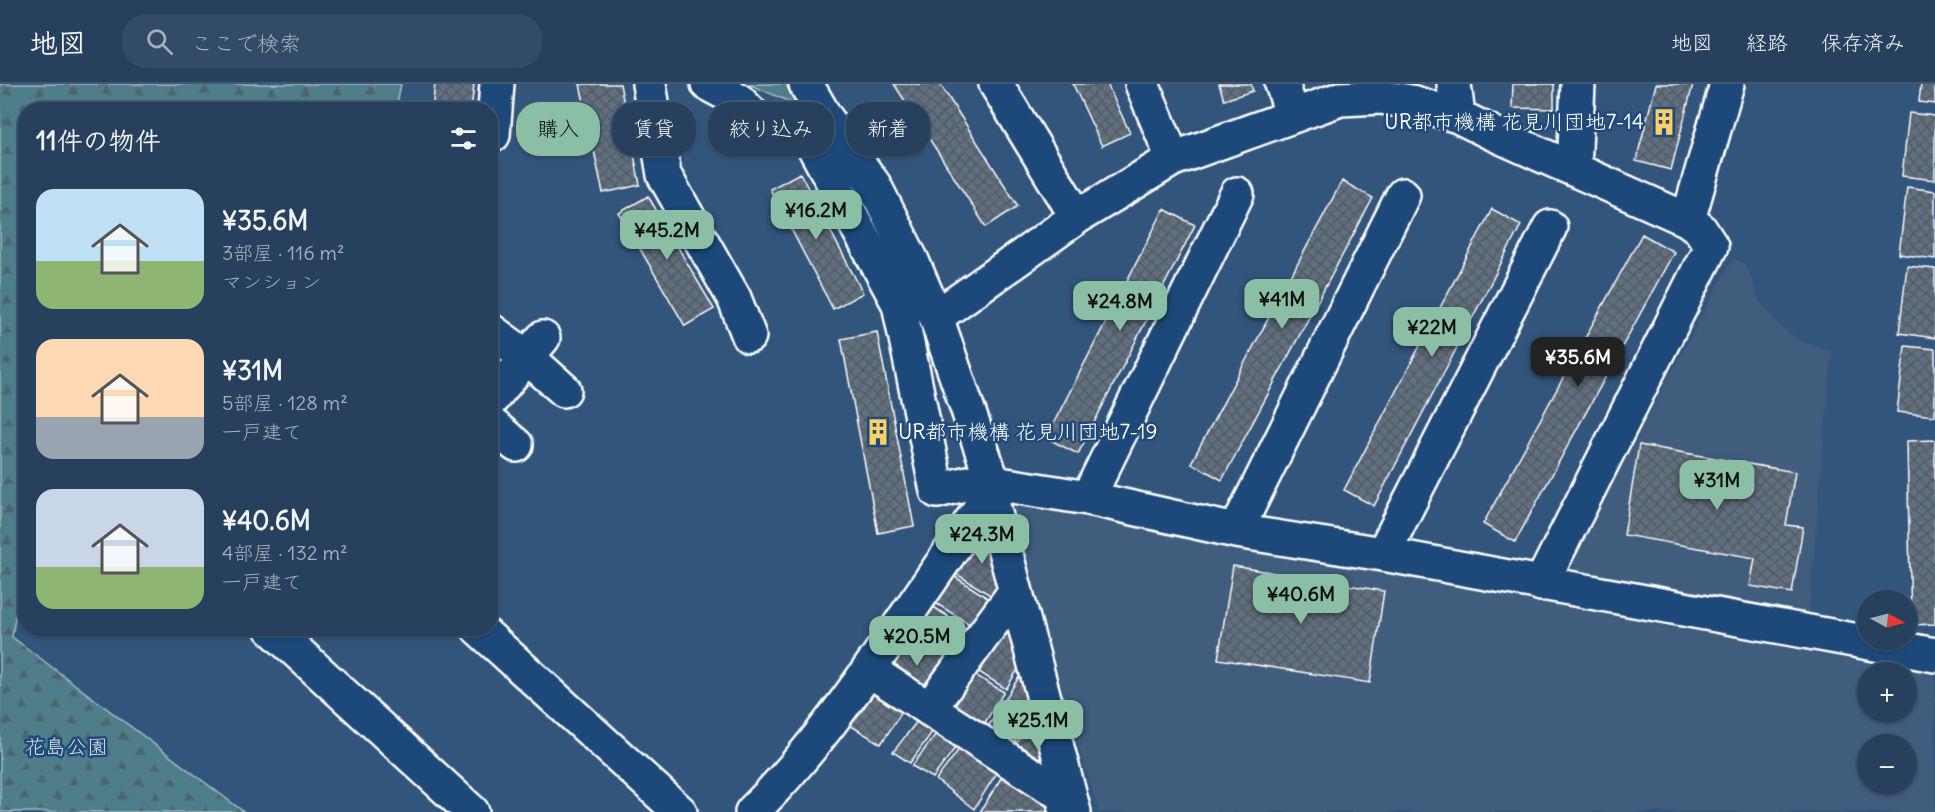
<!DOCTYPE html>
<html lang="ja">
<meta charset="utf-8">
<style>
:root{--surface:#26405d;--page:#324b66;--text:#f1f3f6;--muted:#a4afbc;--line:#425972;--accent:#8abfa5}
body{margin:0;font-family:Delius,"Klee One",sans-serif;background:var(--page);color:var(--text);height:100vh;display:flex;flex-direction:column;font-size:22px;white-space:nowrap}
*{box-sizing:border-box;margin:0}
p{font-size:20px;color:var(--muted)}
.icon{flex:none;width:33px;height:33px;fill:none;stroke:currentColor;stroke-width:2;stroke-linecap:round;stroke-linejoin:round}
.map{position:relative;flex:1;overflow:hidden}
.side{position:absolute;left:18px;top:18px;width:480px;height:534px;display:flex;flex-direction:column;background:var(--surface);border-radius:24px;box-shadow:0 2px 4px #0004,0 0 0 2px var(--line)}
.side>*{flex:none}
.guide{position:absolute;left:516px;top:18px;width:570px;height:54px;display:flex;gap:12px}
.needle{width:39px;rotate:97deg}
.fabs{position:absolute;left:1857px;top:506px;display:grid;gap:12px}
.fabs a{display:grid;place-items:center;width:60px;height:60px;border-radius:50%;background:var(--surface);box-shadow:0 2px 4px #0004,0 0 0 2px var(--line);font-size:30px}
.price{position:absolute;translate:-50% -51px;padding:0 14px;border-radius:12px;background:var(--accent);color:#111;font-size:20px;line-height:39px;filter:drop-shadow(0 2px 3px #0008)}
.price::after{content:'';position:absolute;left:50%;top:36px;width:18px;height:14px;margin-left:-9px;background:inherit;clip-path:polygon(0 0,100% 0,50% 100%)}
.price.selected{background:#222;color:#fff}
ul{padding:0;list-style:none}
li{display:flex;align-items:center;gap:18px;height:150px;padding:0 18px}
li span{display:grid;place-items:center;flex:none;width:168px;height:120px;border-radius:18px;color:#555}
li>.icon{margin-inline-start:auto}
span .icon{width:72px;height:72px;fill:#fffc;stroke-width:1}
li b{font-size:26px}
h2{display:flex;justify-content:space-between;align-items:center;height:72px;padding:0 18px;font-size:26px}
.tag{padding:0 21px;border-radius:24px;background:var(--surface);box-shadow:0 2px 4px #0004,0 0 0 2px var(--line);font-size:21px;line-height:54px}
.tag.selected{background:var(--accent);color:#111}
header{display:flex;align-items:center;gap:36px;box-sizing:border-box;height:84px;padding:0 30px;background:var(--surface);border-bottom:2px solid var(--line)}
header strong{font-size:28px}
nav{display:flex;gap:33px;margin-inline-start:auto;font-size:21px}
.search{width:420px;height:54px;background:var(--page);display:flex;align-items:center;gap:15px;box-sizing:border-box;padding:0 21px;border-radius:24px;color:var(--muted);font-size:22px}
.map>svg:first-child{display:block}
</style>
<header>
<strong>地図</strong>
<div class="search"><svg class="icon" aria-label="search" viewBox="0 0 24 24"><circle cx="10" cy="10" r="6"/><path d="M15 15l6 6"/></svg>ここで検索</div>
<nav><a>地図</a><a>経路</a><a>保存済み</a></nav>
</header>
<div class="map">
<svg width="1935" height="728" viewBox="0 0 1935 728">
<defs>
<pattern id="forest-firs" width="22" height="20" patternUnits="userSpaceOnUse" patternTransform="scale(1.5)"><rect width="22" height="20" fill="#4e7e89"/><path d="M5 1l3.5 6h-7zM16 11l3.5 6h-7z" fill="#4d656a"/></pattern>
<pattern id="building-cross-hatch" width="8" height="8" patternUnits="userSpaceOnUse" patternTransform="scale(1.5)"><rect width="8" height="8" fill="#607080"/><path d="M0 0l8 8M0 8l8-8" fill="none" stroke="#545a61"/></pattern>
</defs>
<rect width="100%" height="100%" fill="#32557c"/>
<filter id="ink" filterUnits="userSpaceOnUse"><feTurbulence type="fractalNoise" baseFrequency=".0167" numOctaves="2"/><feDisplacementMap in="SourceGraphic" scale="12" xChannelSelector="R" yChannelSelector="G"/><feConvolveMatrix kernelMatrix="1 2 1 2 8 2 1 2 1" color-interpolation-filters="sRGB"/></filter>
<g filter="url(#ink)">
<path fill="#405d7d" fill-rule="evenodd" d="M 1733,174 L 1744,179 L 1750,191 L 1760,218 L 1780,242 L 1800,257 L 1832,267 L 1809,528 L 1576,489 L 1572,475 Z
M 1003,416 L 1210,458 L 1400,491 L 1935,592 L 1935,728 L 1099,728 ZM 1868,588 L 1906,588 L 1906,627 L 1868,627 ZM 1868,660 L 1906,660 L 1906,699 L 1868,699 Z"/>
<path fill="#4e7e89" stroke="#a6bec4" stroke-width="1.5" d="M 748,0 L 786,0 L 795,20 Z"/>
<path fill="url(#forest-firs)" stroke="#a6bec4" stroke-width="1.5" d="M 0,0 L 401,0 L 396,25 L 26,26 L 26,489 L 22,489 L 12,553 L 244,728 L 0,728 Z"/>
<path fill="url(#building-cross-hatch)" stroke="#fff" stroke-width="1.5" d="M 435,0 L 474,0 L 471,26 L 432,26 Z
M 580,0 L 620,0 L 640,101 L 603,109 Z
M 894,0 L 940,0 L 1018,122 L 986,143 Z
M 1073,0 L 1107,0 L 1130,49 L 1102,62 Z
M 1219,0 L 1251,0 L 1253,7 L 1224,16 Z
M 1513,0 L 1554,0 L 1554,25 L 1512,24 Z
M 1656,0 L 1693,0 L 1671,86 L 1636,77 Z
M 1921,0 L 1935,0 L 1935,20 L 1919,18 Z
M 1909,29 L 1935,32 L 1935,96 L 1902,92 Z
M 800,89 L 863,209 L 833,225 L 770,105 Z
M 1342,97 L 1373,114 L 1222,396 L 1191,379 Z
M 1907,103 L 1935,107 L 1935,175 L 1899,170 Z
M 648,112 L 714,225 L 685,242 L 619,129 Z
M 1164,125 L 1195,141 L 1078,370 L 1046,354 Z
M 1492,125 L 1521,141 L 1374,422 L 1344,406 Z
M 1642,150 L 1674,168 L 1515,458 L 1483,440 Z
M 1907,182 L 1935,185 L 1935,254 L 1899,249 Z
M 877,248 L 914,442 L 878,449 L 841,255 Z
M 1905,262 L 1935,265 L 1935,332 L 1897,328 Z
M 1935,356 L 1935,540 L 1911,541 L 1907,357 Z
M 1639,361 L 1795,388 L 1786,441 L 1803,443 L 1792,509 L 1750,502 L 1755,474 L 1624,451 Z
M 974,450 L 994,451 L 1007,498 L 995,514 L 950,486 Z
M 1233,482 L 1384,507 L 1370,599 L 1218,575 Z
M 948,488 L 992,517 L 974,543 L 929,515 Z
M 1013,516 L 1028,569 L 1006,605 L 968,581 Z
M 926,518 L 972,548 L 955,573 L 908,543 Z
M 909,549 L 952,576 L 925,618 L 881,586 Z
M 1029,577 L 1040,615 L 1007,671 L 981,654 Z
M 963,584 L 1004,608 L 977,651 L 933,624 Z
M 873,594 L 909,617 L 881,660 L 843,637 Z
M 1041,620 L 1064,708 L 1008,673 Z
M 925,627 L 940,637 L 910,679 L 893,668 Z
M 944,639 L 963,653 L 933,694 L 912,682 Z
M 966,656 L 1003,679 L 974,725 L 936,696 Z
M 1009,681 L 1058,728 L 980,728 Z"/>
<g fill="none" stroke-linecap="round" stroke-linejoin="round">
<defs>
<path id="minor" d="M 649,0 L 664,91 L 734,214 L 749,252
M 708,0 L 738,16 L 770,48 L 806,48 L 823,34
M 806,0 L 825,33 L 874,101 L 912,177 L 936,233 L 991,393 L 1000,400 L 1088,414 L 1236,447 L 1383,470 L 1935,571
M 996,0 L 1077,133
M 1142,0 L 1173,75
M 1282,0 L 1293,32
M 1454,0 L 1458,32
M 493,51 L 497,0
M 1574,85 L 1578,0
M 1688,136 L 1727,0
M 936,233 L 1077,133 L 1173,75 L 1340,15 L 1381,13 L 1411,18 L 1458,32 L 1492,49 L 1688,136 L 1700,145 L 1711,162 L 1541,500
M 490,246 L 527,273 L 564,306
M 490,317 L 543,254
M 490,339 L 516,361
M 990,410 L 1074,728
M 1088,414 L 1237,110
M 1236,447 L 1403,111
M 1383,470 L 1550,143
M 271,544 L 472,728
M 478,544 L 680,728
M 869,586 L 1069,715 L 1065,724
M 929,625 L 1015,508
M 752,728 C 808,673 853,609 897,545 C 928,500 959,455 990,410 L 991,393 L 937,407 L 899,220 L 806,48"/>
</defs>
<use href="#minor" stroke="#fff" stroke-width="38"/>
<use href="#minor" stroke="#1f4a7a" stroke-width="33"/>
</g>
</g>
<defs>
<symbol id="building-bare" viewBox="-9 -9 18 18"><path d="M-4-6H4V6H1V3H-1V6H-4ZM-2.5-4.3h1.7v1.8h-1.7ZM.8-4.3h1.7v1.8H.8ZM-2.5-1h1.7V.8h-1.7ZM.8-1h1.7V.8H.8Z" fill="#ffd166" stroke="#1f4a7a" stroke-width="2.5" paint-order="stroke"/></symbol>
</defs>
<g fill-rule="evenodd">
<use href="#building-bare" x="1645" y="19" width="38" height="38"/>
<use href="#building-bare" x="859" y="329" width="38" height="38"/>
</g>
<g text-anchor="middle" stroke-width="5" stroke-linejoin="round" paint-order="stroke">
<g font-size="21" fill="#fff" stroke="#1f4a7a" text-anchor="end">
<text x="1644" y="45">UR都市機構 花見川団地7-14</text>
<text x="898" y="355" text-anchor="start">UR都市機構 花見川団地7-19</text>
</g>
<g font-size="21" fill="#d3dfe2" stroke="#1f4a7a">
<text x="66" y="670">花島公園</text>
</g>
</g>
</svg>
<div class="fabs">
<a><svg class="needle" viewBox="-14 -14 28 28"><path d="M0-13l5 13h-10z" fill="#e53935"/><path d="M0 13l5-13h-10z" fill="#a4afbc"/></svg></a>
<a>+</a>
<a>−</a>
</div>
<b class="price" style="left:816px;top:157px">¥16.2M</b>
<b class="price" style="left:667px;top:177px">¥45.2M</b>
<b class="price" style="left:1282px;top:246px">¥41M</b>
<b class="price" style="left:1120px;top:248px">¥24.8M</b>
<b class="price" style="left:1432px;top:274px">¥22M</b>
<b class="price selected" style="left:1578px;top:304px">¥35.6M</b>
<b class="price" style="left:1717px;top:427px">¥31M</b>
<b class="price" style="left:982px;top:481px">¥24.3M</b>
<b class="price" style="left:1301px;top:541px">¥40.6M</b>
<b class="price" style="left:917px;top:583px">¥20.5M</b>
<b class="price" style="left:1038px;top:667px">¥25.1M</b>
<div class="guide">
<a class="tag selected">購入</a>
<a class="tag">賃貸</a>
<a class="tag">絞り込み</a>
<a class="tag">新着</a>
</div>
<section class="side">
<h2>11件の物件<svg class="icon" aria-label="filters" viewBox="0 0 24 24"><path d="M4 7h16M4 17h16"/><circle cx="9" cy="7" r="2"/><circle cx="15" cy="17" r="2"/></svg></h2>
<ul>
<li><span style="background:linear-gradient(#bfe0f5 60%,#8fb573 0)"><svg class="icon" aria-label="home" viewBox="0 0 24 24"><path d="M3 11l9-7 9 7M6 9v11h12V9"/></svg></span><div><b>¥35.6M</b><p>3部屋 · 116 m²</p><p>マンション</p></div></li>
<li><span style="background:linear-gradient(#ffd9b3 65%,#9aa5b1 0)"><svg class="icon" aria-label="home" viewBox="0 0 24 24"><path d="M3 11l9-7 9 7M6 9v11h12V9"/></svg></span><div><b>¥31M</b><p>5部屋 · 128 m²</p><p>一戸建て</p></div></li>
<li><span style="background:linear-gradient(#c9d6e8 65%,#8fb573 0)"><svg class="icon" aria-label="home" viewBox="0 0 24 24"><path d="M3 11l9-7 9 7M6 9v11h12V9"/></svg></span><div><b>¥40.6M</b><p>4部屋 · 132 m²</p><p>一戸建て</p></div></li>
</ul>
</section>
</div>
